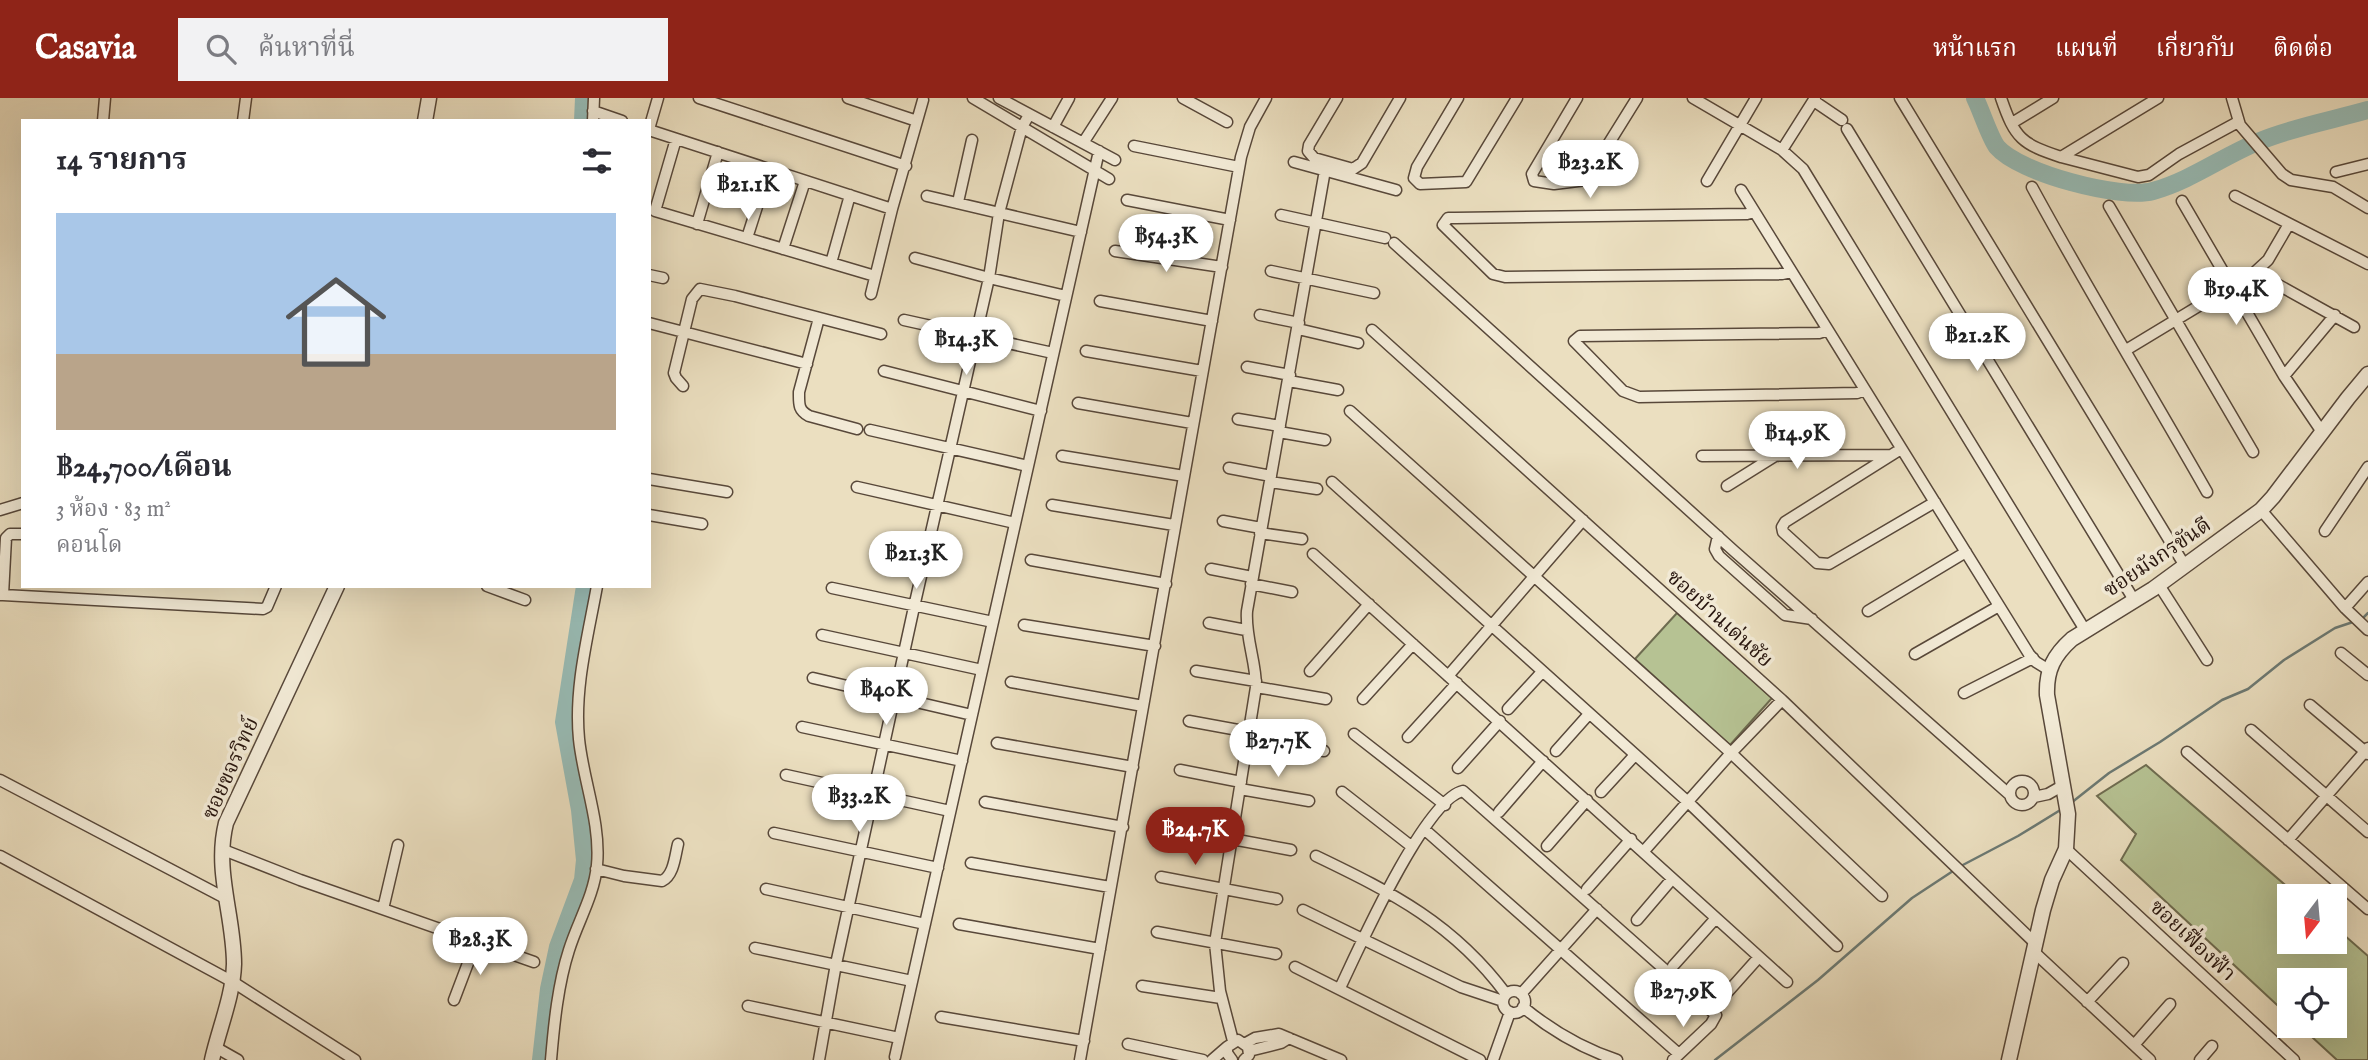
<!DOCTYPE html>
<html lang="th">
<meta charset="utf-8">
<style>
:root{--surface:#fff;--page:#f2f2f3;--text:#2b2b33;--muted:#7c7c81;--accent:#8f2418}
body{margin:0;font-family:"IM FELL English","Noto Serif Thai",serif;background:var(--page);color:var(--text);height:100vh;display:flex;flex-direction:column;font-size:26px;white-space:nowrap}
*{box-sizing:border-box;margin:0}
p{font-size:23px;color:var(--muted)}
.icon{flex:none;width:38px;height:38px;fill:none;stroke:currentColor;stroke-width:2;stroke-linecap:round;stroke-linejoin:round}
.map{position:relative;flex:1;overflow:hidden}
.side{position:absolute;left:21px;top:21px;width:630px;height:469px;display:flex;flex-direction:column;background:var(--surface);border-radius:0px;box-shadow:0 7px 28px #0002}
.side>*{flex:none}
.needle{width:46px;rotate:196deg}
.tools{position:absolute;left:2277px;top:786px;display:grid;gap:14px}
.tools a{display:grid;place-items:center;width:70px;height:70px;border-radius:0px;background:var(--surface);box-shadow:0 7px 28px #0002;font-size:35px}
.price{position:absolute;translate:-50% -60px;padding:0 16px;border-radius:24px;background:#fff;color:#222;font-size:23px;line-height:46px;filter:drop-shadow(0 2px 4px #0008)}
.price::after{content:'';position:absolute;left:50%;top:42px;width:21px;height:16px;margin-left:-10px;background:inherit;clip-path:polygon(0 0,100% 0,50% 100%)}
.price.on{background:var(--accent);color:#fff}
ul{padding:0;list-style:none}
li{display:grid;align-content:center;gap:14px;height:371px;padding:0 35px}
li span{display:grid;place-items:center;height:217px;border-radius:0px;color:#555}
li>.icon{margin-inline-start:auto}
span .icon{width:126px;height:126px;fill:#fffc;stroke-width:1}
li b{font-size:30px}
h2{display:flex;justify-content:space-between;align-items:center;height:84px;padding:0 35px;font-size:30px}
header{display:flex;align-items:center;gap:42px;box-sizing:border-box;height:98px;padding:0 35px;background:var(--accent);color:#fff}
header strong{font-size:33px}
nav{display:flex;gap:38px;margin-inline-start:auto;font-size:24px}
.search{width:490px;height:63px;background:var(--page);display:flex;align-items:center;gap:18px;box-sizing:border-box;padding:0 24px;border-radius:0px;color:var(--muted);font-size:26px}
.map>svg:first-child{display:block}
</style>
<header>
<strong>Casavia</strong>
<div class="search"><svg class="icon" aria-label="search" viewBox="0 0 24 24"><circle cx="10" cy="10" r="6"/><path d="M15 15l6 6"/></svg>ค้นหาที่นี่</div>
<nav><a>หน้าแรก</a><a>แผนที่</a><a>เกี่ยวกับ</a><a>ติดต่อ</a></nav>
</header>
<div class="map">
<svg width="2368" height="962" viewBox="0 0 2368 962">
<rect width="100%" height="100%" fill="#ebdfc0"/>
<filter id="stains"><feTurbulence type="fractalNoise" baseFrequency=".00286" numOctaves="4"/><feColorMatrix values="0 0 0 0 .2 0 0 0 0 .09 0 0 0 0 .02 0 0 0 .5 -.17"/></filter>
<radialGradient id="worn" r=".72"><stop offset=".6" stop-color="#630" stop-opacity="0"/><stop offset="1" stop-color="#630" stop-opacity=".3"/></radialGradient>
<path fill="#b6c293" stroke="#6e6c50" stroke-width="2" d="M 1677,515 L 1772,600 L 1730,647 L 1635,561 Z
M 2146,667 L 2298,798 L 2289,798 L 2289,844 L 2334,844 L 2335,829 L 2368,858 L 2368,962 L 2337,962 L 2300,928 L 2334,928 L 2334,882 L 2289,882 L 2289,918 L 2121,762 L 2136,736 L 2097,698 Z"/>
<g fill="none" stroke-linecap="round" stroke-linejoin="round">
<path stroke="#6b7973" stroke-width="2.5" d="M 2362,521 L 2368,515
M 2071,705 L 2109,675 L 2160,644 L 2222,602 L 2248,591 L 2284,562 L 2335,530 L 2356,523
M 1959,769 L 2018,738 L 2062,711
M 1715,962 L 1818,882 L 1912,800 L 1953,773"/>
<path stroke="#98bcb6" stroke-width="18" d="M 1975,0 C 1981,12 1990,40 1997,49 C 2019,75 2121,102 2153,93 C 2192,82 2223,58 2260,43 C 2294,29 2333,22 2368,12
M 583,23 L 584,0
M 541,962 L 549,891 L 558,849 L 583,782 L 585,762 L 580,712 L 564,624 L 585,488"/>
<defs>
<path id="minor" d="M 699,0 L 906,68
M 848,0 L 917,23
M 973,0 L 1109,81
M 999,0 L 1115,62
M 1183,0 L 1227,24
M 1337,0 L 1309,47 L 1308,53 L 1314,60 L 1353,71 L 1362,65 L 1400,0
M 1458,0 L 1417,69 L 1414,80 L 1420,86 L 1466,84 L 1517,0
M 1577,0 L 1532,76 L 1534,83 L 1554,86 L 1586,82 L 1637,0
M 1693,0 L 1782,52 L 1803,71 L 2085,532
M 1900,0 L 2185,468
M 2001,0 C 2015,41 2022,46 2061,59 L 2158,0
M 2232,0 L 2240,27 L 2282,76 L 2291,82 L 2333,89 L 2368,110
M 1814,3 L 1842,22
M 593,13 L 622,23
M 103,23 L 105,0
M 243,23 L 246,0
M 593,23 L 594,0
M 2012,25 L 2053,0
M 1053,29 L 1069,0
M 649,31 L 658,0
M 1847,31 L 2134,502
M 649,32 L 892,111 L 923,2
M 676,41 L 655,113 L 875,178
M 1083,45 L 1112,0
M 1134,48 L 1239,69
M 1782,52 L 1815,0
M 2061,59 L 2138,79 L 2149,77 L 2179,56 L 2238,24
M 1294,64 L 1396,92
M 2336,74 L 2368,66
M 1707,83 L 1756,0
M 2032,89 C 2088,192 2149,292 2207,394
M 1741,92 L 2029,556 L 2036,564 L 2049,572
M 927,98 L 1081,134
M 2235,98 L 2368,166
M 1127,102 L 1230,122
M 2182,103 L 2284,278 L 2322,334
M 958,104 L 972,42
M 2109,108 L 2253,354
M 1754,114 L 1747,116 L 1455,120 L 1448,120 L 1443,127 L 1493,176 L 1505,179 L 1782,176 L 1791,174
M 1281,117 L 1385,140
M 697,126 L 718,54
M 747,140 L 769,71
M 1394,145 L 1734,453 L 2010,697
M 783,151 L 805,83
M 1115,153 L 1222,169
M 915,160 L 989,180 L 1066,198
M 831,165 L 850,97
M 1271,173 L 1374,195
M 2255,174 L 2354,229
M 649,177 L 663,180
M 871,196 L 892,111
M 1100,203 L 1212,223
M 1260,217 L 1299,225
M 819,220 L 799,294 C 799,306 798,312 809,318 L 857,331
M 904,222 L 1053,255
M 649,225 L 807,266
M 1298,231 L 1358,245
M 1372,232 L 1782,602 L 2035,845
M 1828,232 L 1819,235 L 1580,238 L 1574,243 L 1623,293 L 1639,299 L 1857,295 L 1865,292
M 2126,252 L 2255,174 L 2268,162 L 2289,126
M 1086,253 L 1202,273
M 1247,269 L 1290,277
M 884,273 L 1041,313
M 2284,278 L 2335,217
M 1289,283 L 1338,292
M 683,288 L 676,280 L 674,275 L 692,201 L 700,191 L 735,198 L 881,236
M 1078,305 L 1192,325
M 1350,313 L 1731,655 L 1882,798
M 1238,321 L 1280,328
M 870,332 L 1028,368
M 1279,334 L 1325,342
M 1901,351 L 1785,424 L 1782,429 L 1783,434 L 1817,465 L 1829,466 L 1935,404
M 1062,358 L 1184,378
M 1702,358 L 1891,357
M 1229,370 L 1271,378
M 649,381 L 727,394
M 1270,384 L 1317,391
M 1332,384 L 1688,704 L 1837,848
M 1727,388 L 1775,358
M 857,389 L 1015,425
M 1052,407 L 1174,427
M 0,412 L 23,405
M 2261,412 L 2345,510 L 2368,532
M 649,417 L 702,426
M 1223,423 L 1261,430
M 2325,433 L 2368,369
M 1260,435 L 1302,441
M 1718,438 L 1715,451 L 1719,458 L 1785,517 L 1812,521
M 1313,456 L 1787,884
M 1031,462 L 1166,486
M 1211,471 L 1252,479
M 1251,486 L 1292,494
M 2159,487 L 2207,562
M 487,488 L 525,502
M 832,490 L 993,524
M 0,497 L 3,497 L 6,440 L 10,436 L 23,436
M 3,497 L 263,511 L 267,509 L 276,488
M 2345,510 L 2368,484
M 1868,513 L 1966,454
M 1209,525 L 1246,532
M 1024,527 L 1155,548
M 822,537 L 982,572
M 2341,555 L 2368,577
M 1915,556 L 1999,508
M 1196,573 L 1256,583
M 1310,573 L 1369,506
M 1448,578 L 1583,422
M 813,580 L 972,617
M 1011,584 L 1143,608
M 1256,589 L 1326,601
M 1964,595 L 2033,560
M 1363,601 L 1413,546
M 2310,607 L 2368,656
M 1508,611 L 1542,574
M 1189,623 L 1249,634
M 802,629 L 962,663
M 2251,632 L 2368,734
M 1354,636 L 1445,707
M 1408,639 L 1457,585
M 1248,641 L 1324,653
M 997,645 L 1133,669
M 1556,653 L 1589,616
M 2187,654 L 2368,811
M 1458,670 L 1500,623
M 1180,672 L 1241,684
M 786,677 L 950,713
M 0,682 L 225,800
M2010 695a12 12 0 1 1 24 0a12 12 0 1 1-24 0Z
M 1240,691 L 1309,703
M 1342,694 L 1411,748
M 1601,694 L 1635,657
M 2034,699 L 2048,696 L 2062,688
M 985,704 L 1123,729
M 1499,714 L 1543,663
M 1174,724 L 1233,737
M 1424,731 L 1679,956
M 774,735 L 938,770
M 1232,741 L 1291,752
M 2288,742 L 2368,650
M 1547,748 L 1587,702
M 221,751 L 300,782 L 534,864
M 2066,751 L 2294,962
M 1644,753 L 1731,655 L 1782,602
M 0,758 L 233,884 L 355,962
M 1316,758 C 1393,795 1454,826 1506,896
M 971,765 L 1110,789
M 596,771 L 624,778 L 662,783 C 674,777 675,758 678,746
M 1161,779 L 1277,801
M 766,791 L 925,826
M 1587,791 L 1631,741
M 383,811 L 398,747
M 1303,812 L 1461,889 L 1503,903
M 1637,822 L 1672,781
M 959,826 L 1100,851
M 1157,834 L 1276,856
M 755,850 L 912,883
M 2033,853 L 2150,962
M 1673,868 L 1716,820
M 1295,869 L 1480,962
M 1142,888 L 1221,900
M 1340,890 C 1358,852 1425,701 1463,693 L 1716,917 L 1711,926 L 1673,962
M1503 904a11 11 0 1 1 22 0a11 11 0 1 1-22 0Z
M 1521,896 L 1597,811
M 454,902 L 476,844
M 2087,904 L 2123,865
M 1717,906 L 1759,859
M 748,908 L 899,940
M 1523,909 C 1552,933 1581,950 1617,962
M 941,919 L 1084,943
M 1233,943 L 1220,893 L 1215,845 L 1256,589 C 1256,563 1245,539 1247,513 L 1325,72
M 1246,945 L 1255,940 L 1279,936 L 1341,962
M 1128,946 L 1203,962
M 2134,947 L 2170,906
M 215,949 L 238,962
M 1249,953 L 1281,945 L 1289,940
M 895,959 L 1099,53
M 551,962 C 554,926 558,886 569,852 C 578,823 594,798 597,767 C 601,725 583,682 579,641 C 574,590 588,538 597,488
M 819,962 L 836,866 L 914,509 L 989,180 L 999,115 L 1022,29 L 1029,17
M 1080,962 L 1241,59 L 1250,29 L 1266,0
M 1212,962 L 1227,949
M 1232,962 L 1227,955 L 1227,949 L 1238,942 L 1248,949 L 1249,957 L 1244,962
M 1493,962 L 1510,914
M 2200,962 L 2212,948"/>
<path id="tertiary" d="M 425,23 L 429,0
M 212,962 C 219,930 233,899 234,866 C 234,818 214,773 226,725 L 337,488
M 2009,962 L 2043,812 L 2052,782 L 2066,751 L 2068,716 L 2047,597 C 2046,572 2054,557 2072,541 L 2153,491 L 2261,412 L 2273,399 L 2348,300 L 2368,276"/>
</defs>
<use href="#minor" stroke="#58483a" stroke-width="13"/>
<use href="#tertiary" stroke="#58483a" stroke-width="17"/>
<use href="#minor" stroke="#f2ead6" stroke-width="10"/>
<use href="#tertiary" stroke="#f2ead6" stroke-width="14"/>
</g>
<g text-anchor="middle" stroke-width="7" stroke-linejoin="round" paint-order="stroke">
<g font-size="21" fill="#27150e" stroke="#f2ead6">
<text transform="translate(2157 459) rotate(-34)" y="7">ซอยมังกรขันดี</text>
<text transform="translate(1720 520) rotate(42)" y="7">ซอยบ้านเด่นชัย</text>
<text transform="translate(230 670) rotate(-66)" y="7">ซอยขจรวิทย์</text>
<text transform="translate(2193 842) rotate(43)" y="7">ซอยเฟื่องฟ้า</text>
</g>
</g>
<rect width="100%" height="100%" filter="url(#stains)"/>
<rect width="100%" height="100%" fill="url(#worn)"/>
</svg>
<div class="tools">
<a><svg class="needle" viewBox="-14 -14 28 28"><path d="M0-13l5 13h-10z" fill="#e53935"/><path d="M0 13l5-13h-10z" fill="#7c7c81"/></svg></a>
<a><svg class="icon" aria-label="locate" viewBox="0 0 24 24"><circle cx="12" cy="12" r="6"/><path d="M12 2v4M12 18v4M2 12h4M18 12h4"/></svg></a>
</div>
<b class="price" style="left:1590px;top:102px">฿23.2K</b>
<b class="price" style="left:748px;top:124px">฿21.1K</b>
<b class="price" style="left:1166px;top:176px">฿54.3K</b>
<b class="price" style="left:2236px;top:229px">฿19.4K</b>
<b class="price" style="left:1977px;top:275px">฿21.2K</b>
<b class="price" style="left:966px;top:279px">฿14.3K</b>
<b class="price" style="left:1797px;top:373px">฿14.9K</b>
<b class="price" style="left:916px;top:493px">฿21.3K</b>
<b class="price" style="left:886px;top:629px">฿40K</b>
<b class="price" style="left:1278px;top:681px">฿27.7K</b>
<b class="price" style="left:859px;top:736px">฿33.2K</b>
<b class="price on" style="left:1195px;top:769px">฿24.7K</b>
<b class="price" style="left:480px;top:879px">฿28.3K</b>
<b class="price" style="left:1683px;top:931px">฿27.9K</b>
<section class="side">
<h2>14 รายการ<svg class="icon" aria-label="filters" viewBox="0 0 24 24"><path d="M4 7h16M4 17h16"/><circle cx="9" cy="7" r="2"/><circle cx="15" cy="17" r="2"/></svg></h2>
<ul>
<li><span style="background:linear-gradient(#a9c7e8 65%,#b9a48a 0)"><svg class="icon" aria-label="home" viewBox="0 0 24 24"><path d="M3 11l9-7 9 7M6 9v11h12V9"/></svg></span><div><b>฿24,700/เดือน</b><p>3 ห้อง · 83 m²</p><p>คอนโด</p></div></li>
</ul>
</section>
</div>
